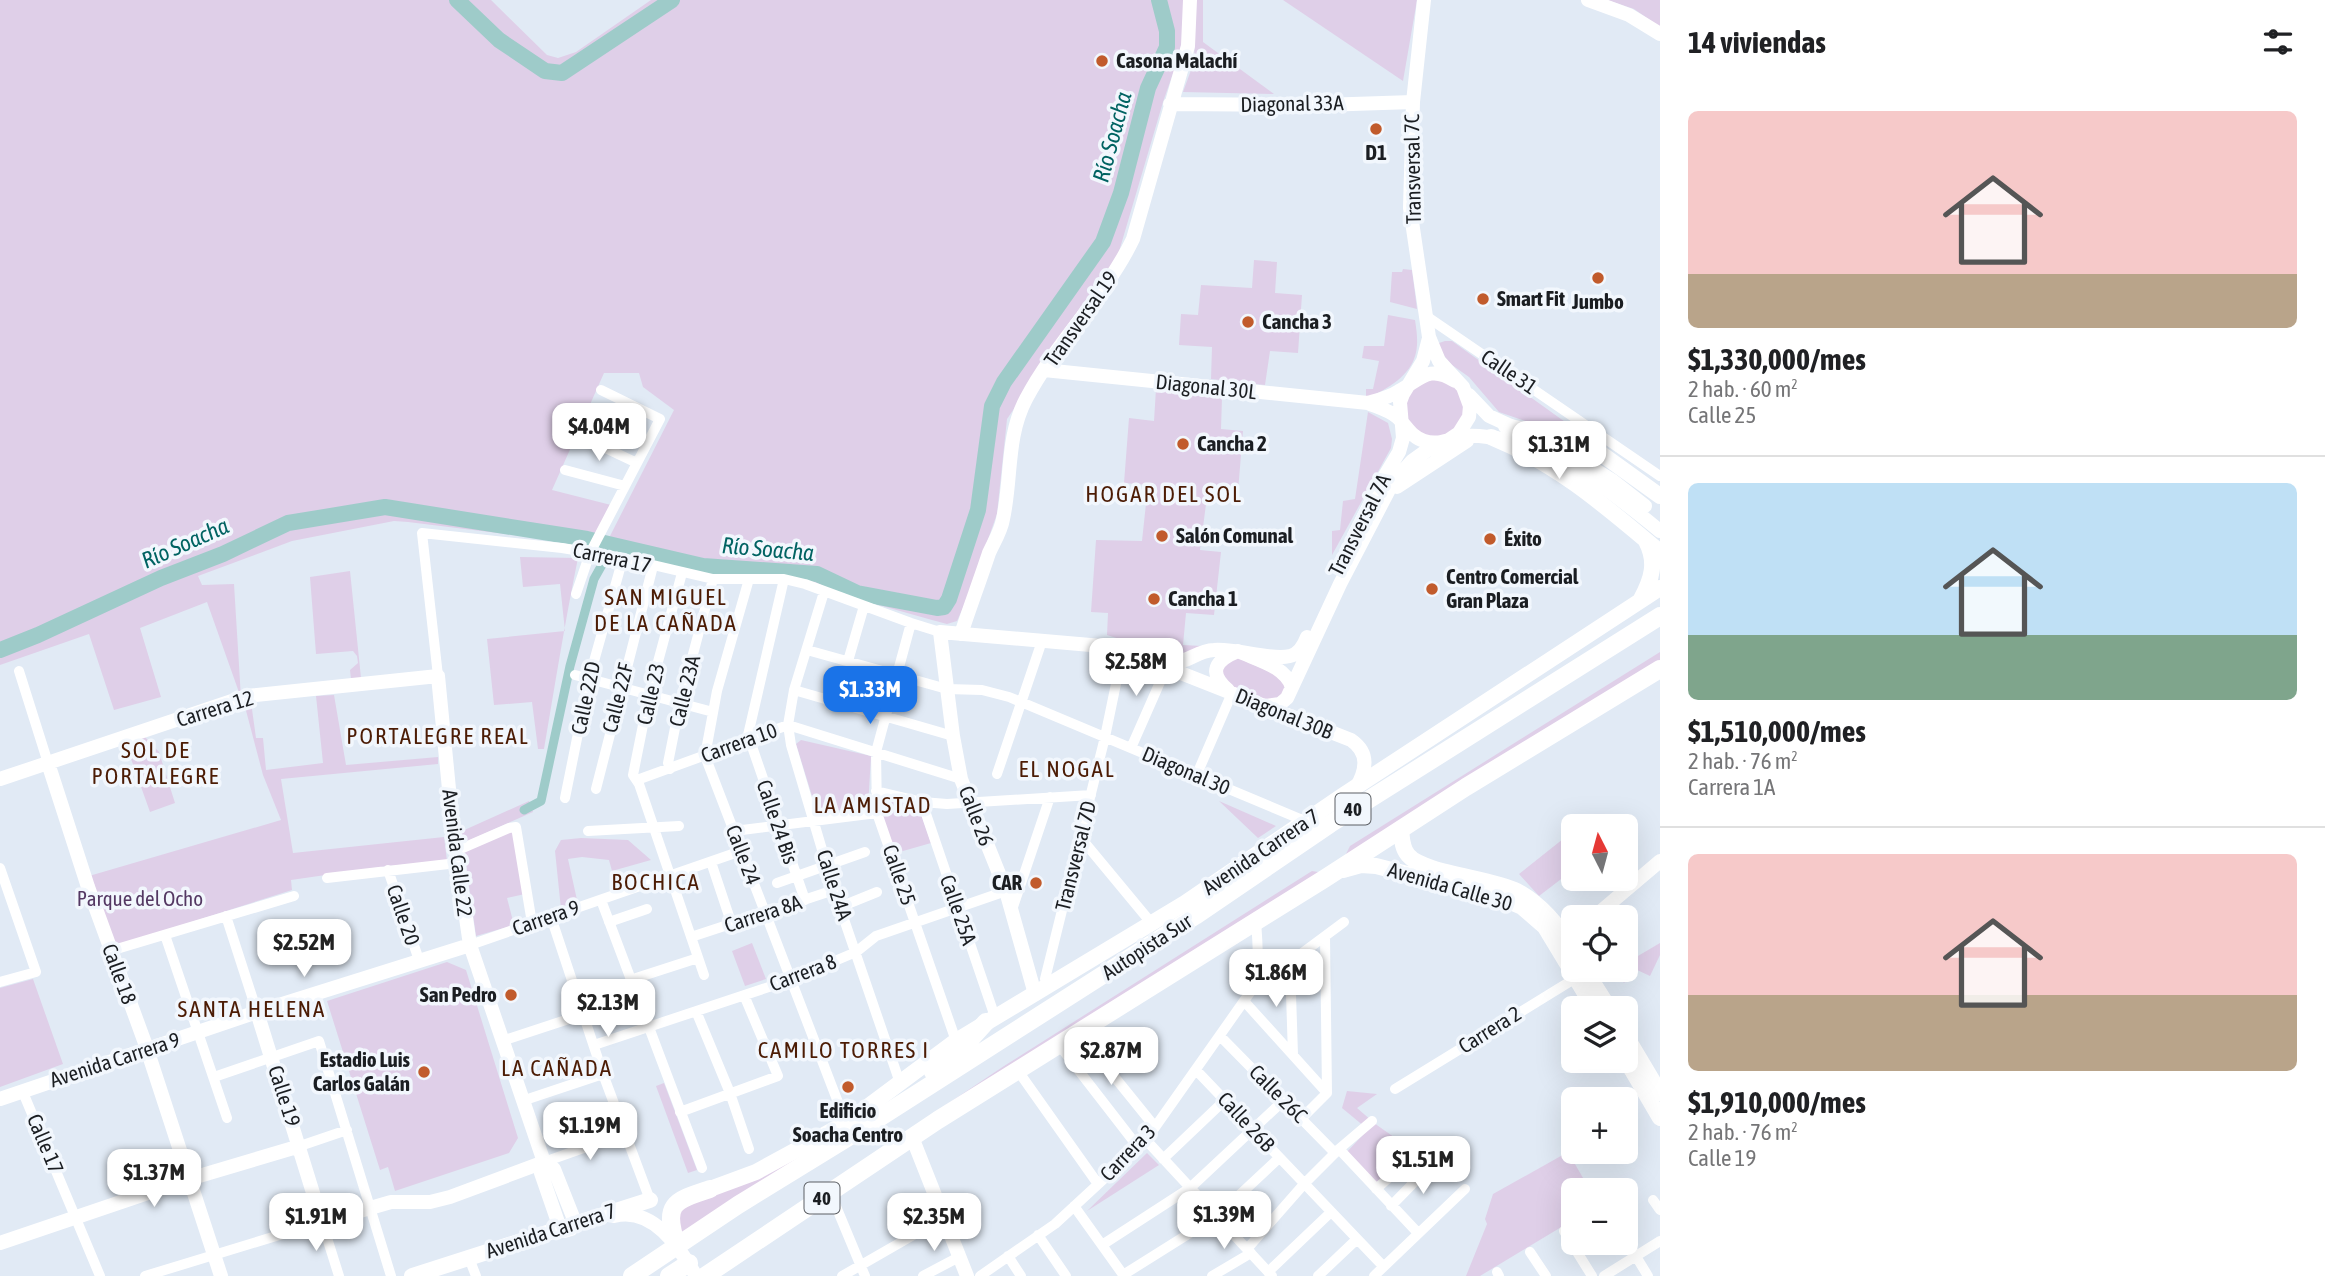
<!DOCTYPE html>
<html lang="es">
<meta charset="utf-8">
<style>
:root{--surface:#fff;--page:#f6f6f6;--text:#202124;--muted:#757577;--line:#e0e0e0;--accent:#1a73e8}
body{margin:0;font-family:"Asap Condensed",sans-serif;background:var(--page);color:var(--text);height:100vh;display:flex;flex-direction:column;font-size:26px;white-space:nowrap}
*{box-sizing:border-box;margin:0}
p{font-size:23px;color:var(--muted)}
.icon{flex:none;width:38px;height:38px;fill:none;stroke:currentColor;stroke-width:2;stroke-linecap:round;stroke-linejoin:round}
.map{position:relative;flex:1;overflow:hidden}
.panel{display:flex;flex-direction:column;background:var(--surface);width:665px}
.panel>*{flex:none}
.needle{width:46px;rotate:354deg}
.controls{position:absolute;left:1561px;top:814px;display:grid;gap:14px}
.controls a{display:grid;place-items:center;width:77px;height:77px;border-radius:10px;background:var(--surface);box-shadow:0 7px 28px #0002;font-size:35px}
.price{position:absolute;translate:-50% -60px;padding:0 16px;border-radius:14px;background:#fff;color:#222;font-size:23px;line-height:46px;filter:drop-shadow(0 2px 4px #0008)}
.price::after{content:'';position:absolute;left:50%;top:42px;width:21px;height:16px;margin-left:-10px;background:inherit;clip-path:polygon(0 0,100% 0,50% 100%)}
.price.active{background:var(--accent);color:#fff}
ul{padding:0;list-style:none}
li{display:grid;align-content:center;gap:14px;height:371px;padding:0 28px}
li+li{border-top:2px solid var(--line)}
li span{display:grid;place-items:center;height:217px;border-radius:10px;color:#555}
li>.icon{margin-inline-start:auto}
span .icon{width:126px;height:126px;fill:#fffc;stroke-width:1}
li b{font-size:30px}
h2{display:flex;justify-content:space-between;align-items:center;height:84px;padding:0 28px;font-size:30px}
main{display:flex;flex:1;min-height:0}
.map>svg:first-child{display:block}
</style>
<main>
<div class="map">
<svg width="1660" height="1276" viewBox="0 0 1660 1276">
<rect width="100%" height="100%" fill="#e1eaf5"/>
<path fill="#dfcfe8" fill-rule="evenodd" d="M 0,0 L 491,0 L 547,55 L 558,58 L 576,52 L 651,0 L 1183,0 L 1184,33 L 1178,59 L 1163,102 L 1118,255 L 1007,419 L 997,514 L 966,601 L 957,621 L 947,624 L 932,620 L 847,596 L 797,577 L 714,574 L 586,544 L 408,522 L 394,521 L 292,541 L 198,576 L 202,585 L 234,584 L 241,698 L 207,602 L 140,628 L 161,697 L 114,710 L 89,634 L 0,665 ZM 604,373 L 639,373 L 643,387 L 674,410 L 610,536 L 594,535 L 611,505 L 552,490 Z
M 1196,0 L 1203,0 L 1203,42 L 1274,94 L 1183,92 L 1194,62 Z
M 1283,0 L 1417,0 L 1403,81 Z
M 1607,0 L 1660,0 L 1660,27 L 1634,9 Z
M 1254,260 L 1277,262 L 1275,293 L 1302,295 L 1298,353 L 1270,351 L 1265,385 L 1211,379 L 1212,347 L 1179,345 L 1181,314 L 1198,315 L 1201,285 L 1252,288 Z
M 1403,269 L 1412,270 L 1417,309 L 1390,302 L 1392,272 L 1402,272 Z
M 1388,315 L 1415,320 C 1417,333 1419,347 1414,359 C 1408,377 1383,392 1366,398 L 1366,389 L 1373,389 L 1379,361 L 1362,358 L 1364,346 L 1384,346 Z
M 1445,341 L 1452,341 L 1600,447 L 1499,412 L 1469,377 L 1452,365 L 1438,349 L 1439,343 Z
M1406 408a29 29 0 1 1 58 0a29 29 0 1 1-58 0Z
M 1156,389 L 1222,398 L 1221,429 L 1243,431 L 1238,491 L 1208,489 L 1200,550 L 1221,552 L 1214,615 L 1186,613 L 1183,645 L 1202,646 L 1179,658 L 1107,635 L 1108,613 L 1091,612 L 1096,540 L 1142,541 L 1148,485 L 1124,483 L 1129,418 L 1154,421 Z
M 1368,412 L 1388,423 L 1392,439 L 1391,448 L 1332,555 L 1332,531 L 1340,530 L 1343,501 L 1355,499 Z
M 520,557 L 578,558 C 565,621 555,685 544,749 L 538,749 L 532,702 L 494,705 L 487,639 L 565,631 L 560,584 L 523,587 Z
M 350,571 L 361,678 L 351,679 L 350,670 L 358,663 L 357,656 L 353,651 L 316,654 L 310,577 Z
M 1660,652 L 1660,662 L 1342,862 L 1350,846 Z
M 1233,656 L 1277,675 L 1285,683 L 1283,695 L 1267,701 L 1228,686 L 1219,669 Z
M 334,695 L 346,765 L 438,757 L 438,764 L 281,779 L 293,853 L 444,837 L 447,861 L 388,866 L 291,880 L 292,890 L 113,947 L 89,876 L 281,820 L 263,775 L 244,703 L 251,702 L 256,738 L 263,738 L 266,770 L 323,763 L 316,696 Z
M 144,736 L 159,752 L 175,803 L 150,812 L 125,742 Z
M 801,740 L 871,756 L 868,808 L 817,812 L 796,744 Z
M 880,796 L 918,806 L 931,843 L 896,853 L 880,811 Z
M 529,801 L 533,812 L 461,844 L 460,832 Z
M 1219,801 L 1276,826 L 1258,838 Z
M 515,828 L 525,894 L 507,898 L 514,925 L 476,936 L 464,850 Z
M 581,838 L 628,840 L 651,860 L 612,871 L 609,860 L 582,857 L 568,859 L 577,900 L 561,909 L 555,851 L 561,840 Z
M 1563,839 L 1573,849 L 1573,870 L 1539,896 L 1519,874 Z
M 1312,871 L 1324,873 L 834,1180 L 1004,1066 Z
M 752,943 L 766,979 L 745,986 L 732,951 Z
M 1660,943 L 1660,955 L 1650,976 L 1635,969 L 1624,983 L 1616,970 L 1626,970 L 1626,963 Z
M 447,962 L 466,970 L 518,1138 L 509,1153 L 395,1191 L 388,1167 L 380,1170 L 327,1001 Z
M 33,979 L 63,1064 L 0,1087 L 0,988 Z
M 664,1083 L 697,1170 L 688,1173 L 656,1086 Z
M 1347,1091 L 1377,1094 L 1357,1108 L 1372,1121 L 1365,1127 L 1342,1108 Z
M 1374,1123 L 1415,1152 L 1380,1187 L 1345,1154 Z
M 816,1146 L 682,1238 L 675,1216 L 678,1207 Z
M 1568,1152 L 1590,1190 L 1573,1190 L 1573,1220 L 1480,1276 L 1466,1276 L 1487,1224 L 1485,1219 L 1493,1194 Z
M 1147,1153 L 1159,1165 L 1087,1211 Z"/>
<g fill="none" stroke-linecap="round" stroke-linejoin="round">
<path stroke="#9ecbc9" stroke-width="9" d="M 524,810 L 541,801 L 570,666 L 594,579 L 603,563"/>
<path stroke="#9ecbc9" stroke-width="16" d="M 457,0 L 499,40 L 545,71 L 562,73 L 672,0
M 0,650 L 38,635 L 161,578 L 223,554 L 288,523 L 385,507 L 587,539 L 703,566 L 817,574 L 857,593 L 937,608 L 944,607 L 949,599 L 978,510 L 992,406 L 1004,382 L 1103,242 L 1121,193 L 1148,88 L 1167,47 L 1167,31 L 1159,0"/>
<path stroke="#fff" stroke-width="10" d="M 1426,316 L 1660,476
M 580,436 L 637,463
M 565,470 L 625,486
M 682,573 L 649,695 L 633,775 L 639,784 L 704,975
M 749,579 L 717,691 L 705,756 L 846,1123
M 784,579 L 748,735 L 805,900
M 824,592 L 794,690 L 788,725 L 791,745 L 834,890 L 900,1083
M 576,594 L 590,553 L 660,419 L 601,390
M 911,623 L 876,752 L 877,813 L 956,1041
M 807,650 L 947,689 L 982,690 L 1009,697 L 1305,821
M 848,661 L 864,606
M 19,671 L 48,763
M 575,675 L 713,712
M 438,676 L 422,533 L 562,548 L 623,558 L 713,579 L 784,579 L 805,584 L 911,623 L 940,632
M 794,690 L 953,736
M 1131,748 L 1168,664
M 670,769 L 668,763 L 680,703 L 713,579
M 997,774 L 1042,641
M 1197,774 L 1232,693
M 637,780 L 788,725 L 961,779
M 596,789 L 653,566
M 876,791 L 922,802 L 947,804 L 1091,795
M 565,798 L 589,679 L 623,558
M 922,802 L 995,1017
M 588,831 L 679,826
M 734,831 L 877,813
M 1080,837 L 1153,925
M 456,851 L 509,828 L 516,827 L 532,923
M 711,862 L 732,925
M 0,868 L 36,972 L 0,982
M 388,870 L 419,960
M 327,878 L 457,863
M 777,883 L 865,852
M 601,900 L 702,1168
M 840,907 L 877,892
M 1012,910 L 1050,797
M 226,916 L 257,1012
M 551,917 L 603,1074 L 650,1200
M 609,922 L 647,909
M 165,935 L 227,1118
M 1325,936 L 1327,1093
M 691,937 L 834,890
M 470,945 L 741,851
M 110,951 L 294,896
M 1290,963 L 1293,1055
M 1045,979 L 1105,737 L 1123,650
M 630,980 L 698,958
M 1251,991 C 1260,968 1258,946 1256,922
M 1244,1001 L 1327,1093
M 696,1011 L 730,1093 L 749,1149
M 1079,1033 L 1155,1127
M 1220,1036 L 1335,1153
M 502,1041 L 584,1014
M 594,1045 L 790,980 L 856,952 L 876,936 L 1006,891
M 1059,1045 L 1138,1147
M 1196,1070 L 1383,1266
M 1018,1071 L 1098,1184
M 214,1077 L 319,1041 L 391,1276
M 1395,1089 L 1579,976
M 22,1090 L 100,1276
M 522,1101 L 603,1074
M 680,1112 L 778,1076 L 744,995
M 1302,1118 L 1327,1093
M 1146,1140 L 1272,1276
M 300,1146 L 347,1130
M 1339,1149 L 1418,1233
M 1163,1159 L 1225,1100
M 544,1162 L 626,1133
M 1376,1189 L 1417,1153
M 830,1192 L 865,1276
M 1653,1200 L 1660,1210
M 1074,1206 L 1124,1276
M 1391,1206 L 1432,1164
M 1564,1231 L 1592,1276
M 1038,1235 L 1066,1276
M 1626,1240 L 1648,1276
M 1102,1245 L 1190,1188 L 1284,1100
M 1247,1249 L 1304,1184 L 1339,1149 L 1372,1121
M 1530,1252 L 1546,1276
M 1008,1256 L 1021,1276
M 469,1258 L 476,1276
M 1268,1272 L 1330,1213
M 1497,1272 L 1499,1276
M 1123,1275 L 1217,1216 L 1279,1158
M 145,1276 L 322,1222 L 339,1276
M 842,1276 L 943,1218
M 923,1276 L 959,1257
M 980,1276 L 1055,1224 L 1146,1140 L 1251,991 L 1344,922
M 1212,1276 L 1251,1253
M 1318,1276 L 1356,1240
M 1374,1276 L 1465,1189
M 1604,1276 L 1660,1241"/>
<path stroke="#fff" stroke-width="14" d="M 1588,0 L 1629,15 L 1660,34
M 1170,104 L 1322,105 L 1413,102
M 1044,370 L 1368,403 C 1377,407 1389,410 1397,417 C 1406,425 1411,437 1424,441 C 1439,446 1452,438 1466,436 C 1473,435 1481,436 1488,437 C 1554,445 1610,490 1660,531
M 1469,395 L 1489,416 L 1565,451 L 1613,481 L 1645,506
M 1368,403 C 1378,400 1390,397 1399,391 C 1421,379 1429,364 1455,381
M 1397,487 L 1467,441
M 1354,536 L 1381,482 L 1399,452 L 1403,438 L 1400,402 L 1403,394 L 1423,361 L 1429,338
M 961,634 C 970,607 980,580 989,553 C 994,542 1001,531 1003,519 C 1012,478 1006,437 1026,399 C 1056,342 1105,297 1133,239 L 1188,46 L 1190,0
M 1163,658 C 1188,668 1192,651 1214,650 C 1236,648 1271,661 1290,656 C 1299,654 1304,645 1307,637
M 1228,690 C 1207,672 1216,660 1238,651 C 1257,660 1285,666 1292,687
M 1266,706 L 1280,704 L 1287,698 L 1340,584 L 1393,482 L 1412,461 L 1426,451 L 1447,441 L 1459,433 L 1469,417 L 1470,406 L 1463,387 L 1439,361 L 1429,337 L 1410,208 L 1413,102 L 1424,0
M 48,763 L 88,887 L 145,1043 L 221,1276
M 0,779 L 247,696 L 438,676 L 453,830 L 470,945 L 544,1162 L 541,1173 L 560,1228 L 564,1231 L 571,1229
M 1594,917 L 1660,861
M 1035,994 L 1006,891 L 961,779 L 953,736 L 940,632 L 1102,646 L 1130,653 L 1351,740 C 1370,753 1366,771 1356,788
M 257,1012 L 322,1222 L 391,1202 L 430,1202 L 450,1197 L 544,1162
M 0,1099 L 257,1012 L 470,945
M 912,1137 L 967,1276
M 544,1162 L 554,1169 L 575,1222
M 614,1216 C 653,1206 679,1247 696,1276
M 0,1243 L 189,1179 L 300,1146"/>
<path stroke="#fff" stroke-width="16" d="M 1506,426 L 1563,439 L 1596,450 L 1660,496
M 1491,437 C 1559,465 1604,505 1660,552
M 1641,599 C 1652,579 1657,562 1646,541
M 1401,830 C 1402,839 1402,848 1408,855 C 1422,873 1492,878 1517,891 C 1541,904 1559,926 1573,949
M 1343,870 L 1361,865 L 1376,866 L 1501,898 L 1522,907 L 1545,927 L 1594,1008
M 1585,970 L 1609,1008
M 1626,1036 L 1660,1093
M 1626,1060 L 1660,1118
M 710,1189 L 756,1172 L 846,1123 L 956,1041 L 1185,903 L 1342,796 L 1660,588
M 412,1276 L 650,1200"/>
<path stroke="#fff" stroke-width="18" d="M 933,1072 L 967,1043 L 986,1022
M 677,1246 C 663,1204 673,1201 710,1189
M 632,1276 L 738,1205 L 868,1125 L 1195,916 L 1330,824 L 1660,616
M 669,1276 L 689,1263
M 705,1276 L 938,1120 L 1324,879 L 1466,787 L 1660,669"/>
</g>
<g fill="#c15b2c" stroke="#f2f7fd" stroke-width="2.5">
<circle cx="1102" cy="61" r="7"/>
<circle cx="1376" cy="129" r="7"/>
<circle cx="1598" cy="278" r="7"/>
<circle cx="1483" cy="299" r="7"/>
<circle cx="1248" cy="322" r="7"/>
<circle cx="1183" cy="444" r="7"/>
<circle cx="1162" cy="536" r="7"/>
<circle cx="1490" cy="539" r="7"/>
<circle cx="1432" cy="589" r="7"/>
<circle cx="1154" cy="599" r="7"/>
<circle cx="1036" cy="883" r="7"/>
<circle cx="511" cy="995" r="7"/>
<circle cx="424" cy="1072" r="7"/>
<circle cx="848" cy="1087" r="7"/>
</g>
<g text-anchor="middle" stroke-width="7" stroke-linejoin="round" paint-order="stroke">
<g fill="#f2f7fd" stroke="#5c5f64" stroke-width="2">
<rect x="1335.5" y="793.5" width="35" height="31" rx="5"/>
<rect x="804.5" y="1182.5" width="35" height="31" rx="5"/>
</g>
<g font-size="19" font-weight="bold" fill="#1b1e22">
<text x="1353" y="816">40</text>
<text x="822" y="1205">40</text>
</g>
<g font-size="21" font-weight="bold" fill="#1b1e22" stroke="#f2f7fd" text-anchor="start">
<text x="1116" y="68">Casona Malachí</text>
<text x="1376" y="160" text-anchor="middle">D1</text>
<text x="1497" y="306">Smart Fit</text>
<text x="1598" y="309" text-anchor="middle">Jumbo</text>
<text x="1262" y="329">Cancha 3</text>
<text x="1197" y="451">Cancha 2</text>
<text x="1176" y="543">Salón Comunal</text>
<text x="1504" y="546">Éxito</text>
<text x="1446" y="584">Centro Comercial<tspan x="1446" dy="24">Gran Plaza</tspan></text>
<text x="1168" y="606">Cancha 1</text>
<text x="1022" y="890" text-anchor="end">CAR</text>
<text x="497" y="1002" text-anchor="end">San Pedro</text>
<text x="410" y="1067" text-anchor="end">Estadio Luis<tspan x="410" dy="24">Carlos Galán</tspan></text>
<text x="848" y="1118" text-anchor="middle">Edificio<tspan x="848" dy="24">Soacha Centro</tspan></text>
</g>
<g font-size="21" fill="#1b1e22" stroke="#f2f7fd">
<text transform="translate(1292 104) rotate(-1)" y="7">Diagonal 33A</text>
<text transform="translate(1413 169) rotate(-91)" y="7">Transversal 7C</text>
<text transform="translate(1081 319) rotate(-55)" y="7">Transversal 19</text>
<text transform="translate(1509 372) rotate(34)" y="7">Calle 31</text>
<text transform="translate(1206 387) rotate(6)" y="7">Diagonal 30L</text>
<text transform="translate(1360 525) rotate(-63)" y="7">Transversal 7A</text>
<text transform="translate(612 558) rotate(12)" y="7">Carrera 17</text>
<text transform="translate(685 691) rotate(-76)" y="7">Calle 23A</text>
<text transform="translate(651 694) rotate(-77)" y="7">Calle 23</text>
<text transform="translate(586 698) rotate(-78)" y="7">Calle 22D</text>
<text transform="translate(618 698) rotate(-76)" y="7">Calle 22F</text>
<text transform="translate(215 709) rotate(-17)" y="7">Carrera 12</text>
<text transform="translate(1284 714) rotate(22)" y="7">Diagonal 30B</text>
<text transform="translate(739 743) rotate(-20)" y="7">Carrera 10</text>
<text transform="translate(1186 771) rotate(23)" y="7">Diagonal 30</text>
<text transform="translate(976 816) rotate(69)" y="7">Calle 26</text>
<text transform="translate(777 822) rotate(71)" y="7">Calle 24 Bis</text>
<text transform="translate(1261 852) rotate(-34)" y="7">Avenida Carrera 7</text>
<text transform="translate(457 853) rotate(83)" y="7">Avenida Calle 22</text>
<text transform="translate(743 855) rotate(69)" y="7">Calle 24</text>
<text transform="translate(1076 856) rotate(-76)" y="7">Transversal 7D</text>
<text transform="translate(899 875) rotate(71)" y="7">Calle 25</text>
<text transform="translate(834 885) rotate(72)" y="7">Calle 24A</text>
<text transform="translate(1450 887) rotate(16)" y="7">Avenida Calle 30</text>
<text transform="translate(958 910) rotate(71)" y="7">Calle 25A</text>
<text transform="translate(763 914) rotate(-18)" y="7">Carrera 8A</text>
<text transform="translate(403 915) rotate(71)" y="7">Calle 20</text>
<text transform="translate(546 918) rotate(-19)" y="7">Carrera 9</text>
<text transform="translate(1147 947) rotate(-33)" y="7">Autopista Sur</text>
<text transform="translate(803 973) rotate(-21)" y="7">Carrera 8</text>
<text transform="translate(119 974) rotate(70)" y="7">Calle 18</text>
<text transform="translate(1490 1030) rotate(-32)" y="7">Carrera 2</text>
<text transform="translate(115 1060) rotate(-18)" y="7">Avenida Carrera 9</text>
<text transform="translate(1278 1094) rotate(45)" y="7">Calle 26C</text>
<text transform="translate(284 1096) rotate(72)" y="7">Calle 19</text>
<text transform="translate(1246 1122) rotate(47)" y="7">Calle 26B</text>
<text transform="translate(45 1144) rotate(67)" y="7">Calle 17</text>
<text transform="translate(1128 1153) rotate(-46)" y="7">Carrera 3</text>
<text transform="translate(551 1231) rotate(-18)" y="7">Avenida Carrera 7</text>
</g>
<g font-size="21" fill="#543863" stroke="#f2f7fd">
<text x="140" y="906">Parque del Ocho</text>
</g>
<g font-size="23" font-style="italic" fill="#006362" stroke="#f2f7fd">
<text transform="translate(1112 137) rotate(-75)" y="8">Río Soacha</text>
<text transform="translate(185 543) rotate(-24)" y="8">Río Soacha</text>
<text transform="translate(768 549) rotate(5)" y="8">Río Soacha</text>
</g>
<g font-size="23" letter-spacing="2" fill="#4c1c05" stroke="#f2f7fd">
<text x="1164" y="502">HOGAR DEL SOL</text>
<text x="666" y="605">SAN MIGUEL<tspan x="666" dy="26">DE LA CAÑADA</tspan></text>
<text x="438" y="744">PORTALEGRE REAL</text>
<text x="156" y="758">SOL DE<tspan x="156" dy="26">PORTALEGRE</tspan></text>
<text x="1067" y="777">EL NOGAL</text>
<text x="873" y="813">LA AMISTAD</text>
<text x="656" y="890">BOCHICA</text>
<text x="252" y="1017">SANTA HELENA</text>
<text x="844" y="1058">CAMILO TORRES I</text>
<text x="557" y="1076">LA CAÑADA</text>
</g>
</g>
</svg>
<div class="controls">
<a><svg class="needle" viewBox="-14 -14 28 28"><path d="M0-13l5 13h-10z" fill="#e53935"/><path d="M0 13l5-13h-10z" fill="#757577"/></svg></a>
<a><svg class="icon" aria-label="locate" viewBox="0 0 24 24"><circle cx="12" cy="12" r="6"/><path d="M12 2v4M12 18v4M2 12h4M18 12h4"/></svg></a>
<a><svg class="icon" aria-label="layers" viewBox="0 0 24 24"><path d="M12 4l9 5-9 5-9-5zM3 14l9 5 9-5"/></svg></a>
<a>+</a>
<a>−</a>
</div>
<b class="price" style="left:599px;top:463px">$4.04M</b>
<b class="price" style="left:1559px;top:481px">$1.31M</b>
<b class="price" style="left:1136px;top:698px">$2.58M</b>
<b class="price active" style="left:870px;top:726px">$1.33M</b>
<b class="price" style="left:304px;top:979px">$2.52M</b>
<b class="price" style="left:1276px;top:1009px">$1.86M</b>
<b class="price" style="left:608px;top:1039px">$2.13M</b>
<b class="price" style="left:1111px;top:1087px">$2.87M</b>
<b class="price" style="left:590px;top:1162px">$1.19M</b>
<b class="price" style="left:1423px;top:1196px">$1.51M</b>
<b class="price" style="left:154px;top:1209px">$1.37M</b>
<b class="price" style="left:1224px;top:1251px">$1.39M</b>
<b class="price" style="left:316px;top:1253px">$1.91M</b>
<b class="price" style="left:934px;top:1253px">$2.35M</b>
</div>
<section class="panel">
<h2>14 viviendas<svg class="icon" aria-label="filters" viewBox="0 0 24 24"><path d="M4 7h16M4 17h16"/><circle cx="9" cy="7" r="2"/><circle cx="15" cy="17" r="2"/></svg></h2>
<ul>
<li><span style="background:linear-gradient(#f6c9c9 75%,#b9a48a 0)"><svg class="icon" aria-label="home" viewBox="0 0 24 24"><path d="M3 11l9-7 9 7M6 9v11h12V9"/></svg></span><div><b>$1,330,000/mes</b><p>2 hab. · 60 m²</p><p>Calle 25</p></div></li>
<li><span style="background:linear-gradient(#bfe0f5 70%,#7fa58c 0)"><svg class="icon" aria-label="home" viewBox="0 0 24 24"><path d="M3 11l9-7 9 7M6 9v11h12V9"/></svg></span><div><b>$1,510,000/mes</b><p>2 hab. · 76 m²</p><p>Carrera 1A</p></div></li>
<li><span style="background:linear-gradient(#f6c9c9 65%,#b9a48a 0)"><svg class="icon" aria-label="home" viewBox="0 0 24 24"><path d="M3 11l9-7 9 7M6 9v11h12V9"/></svg></span><div><b>$1,910,000/mes</b><p>2 hab. · 76 m²</p><p>Calle 19</p></div></li>
</ul>
</section>
</main>
